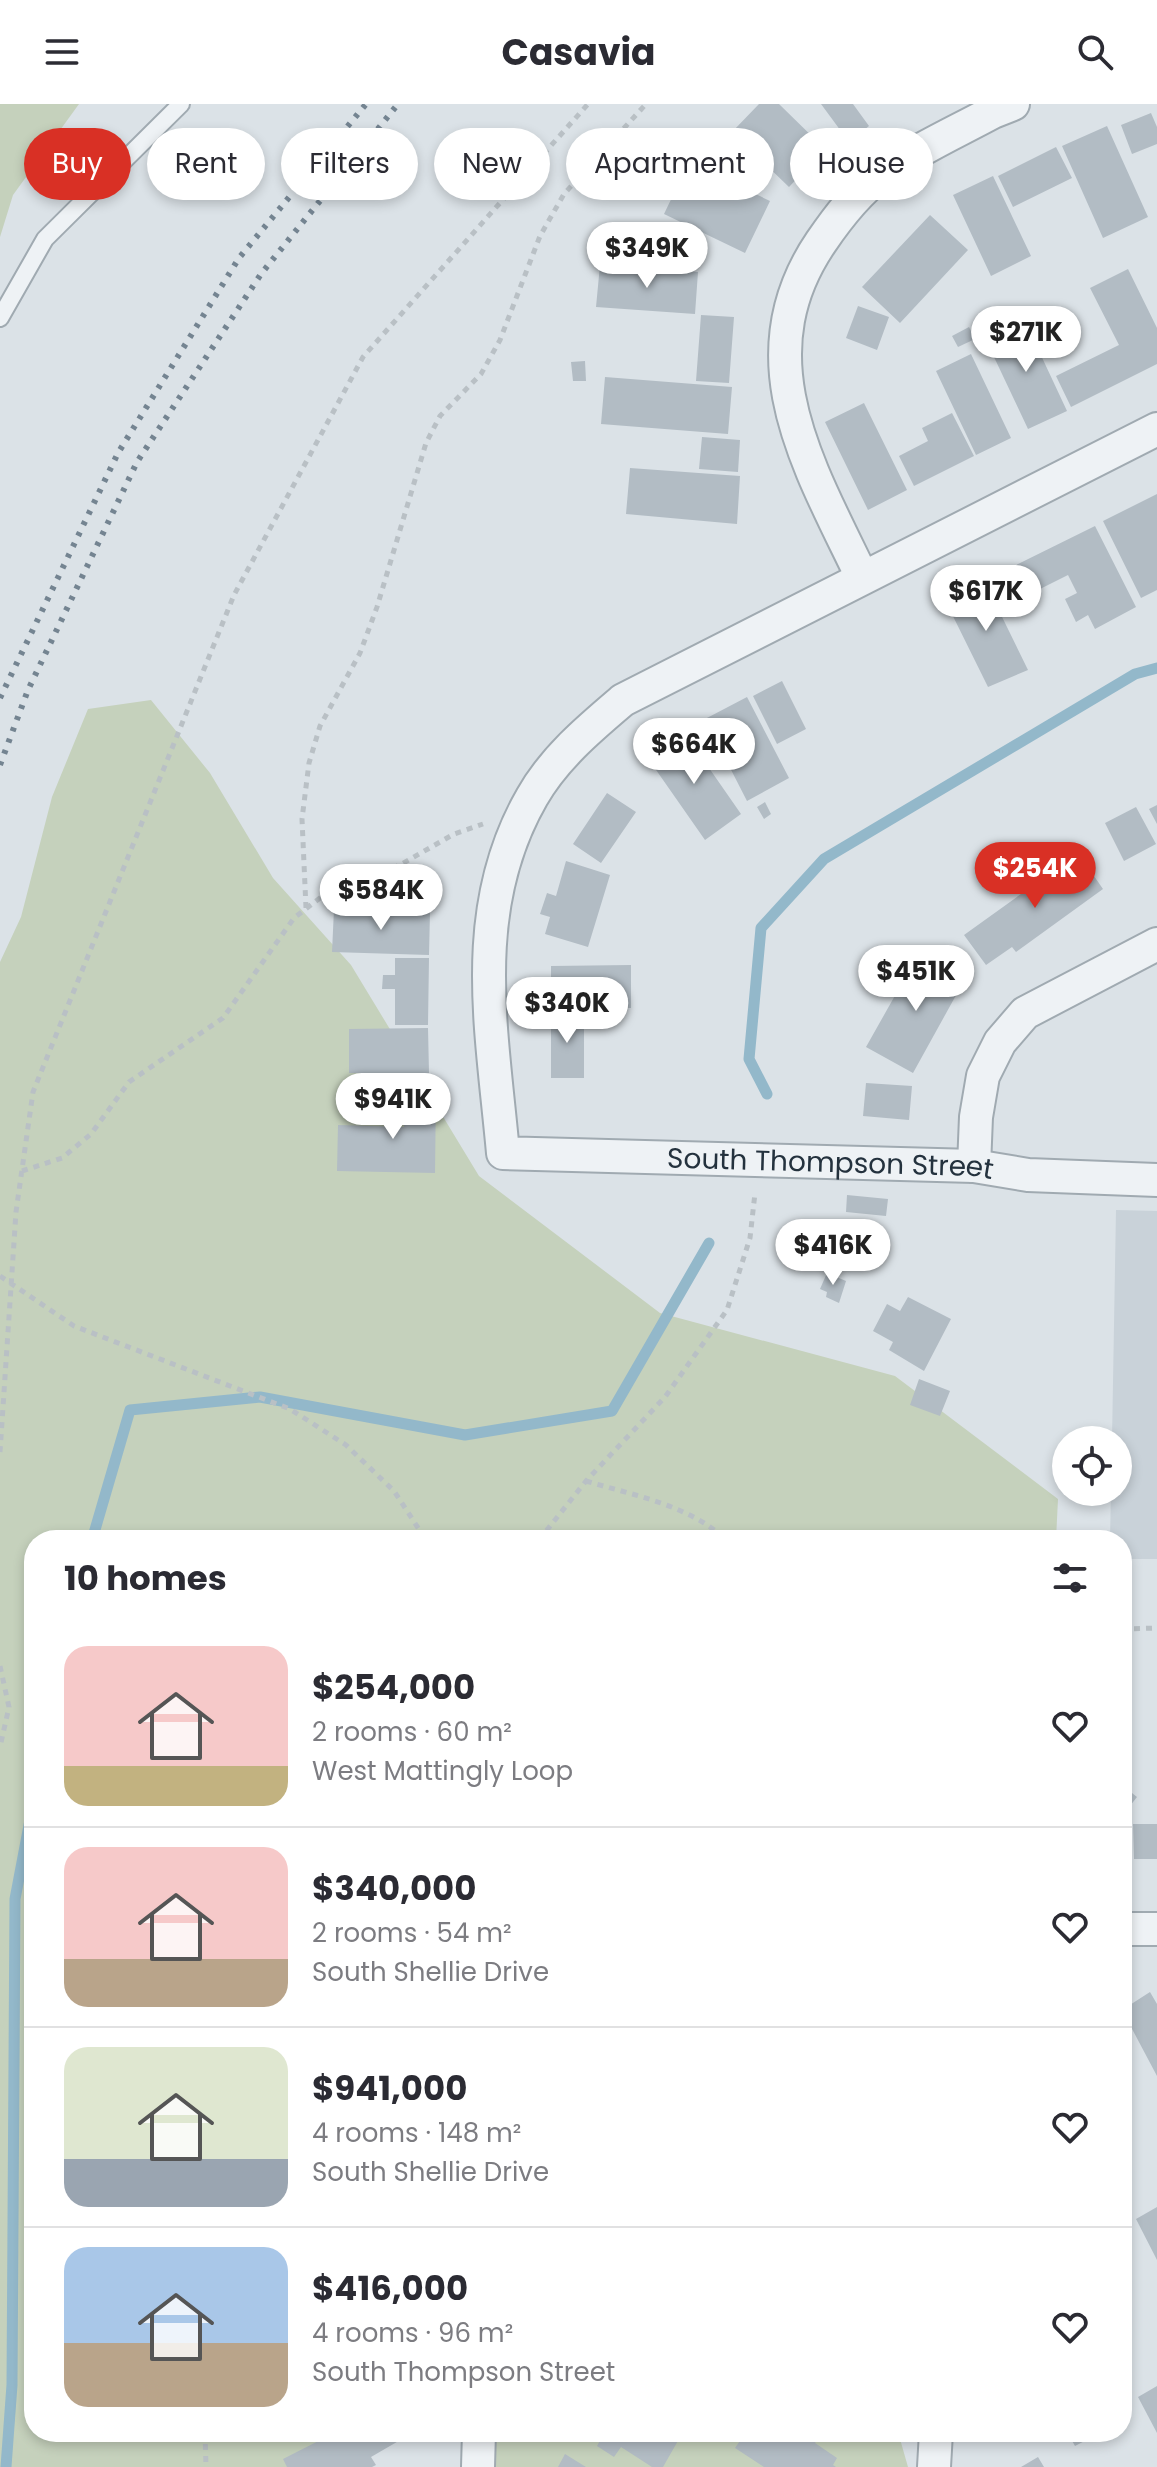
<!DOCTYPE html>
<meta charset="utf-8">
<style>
:root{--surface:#fff;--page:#f7f7f7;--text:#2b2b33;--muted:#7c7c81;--line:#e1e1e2;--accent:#d93025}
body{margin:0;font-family:Poppins,sans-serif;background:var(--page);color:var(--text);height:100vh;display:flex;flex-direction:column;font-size:30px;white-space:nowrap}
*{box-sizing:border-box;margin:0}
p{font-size:26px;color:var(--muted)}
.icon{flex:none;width:44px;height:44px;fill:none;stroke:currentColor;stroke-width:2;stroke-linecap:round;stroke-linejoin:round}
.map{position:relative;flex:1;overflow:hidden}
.side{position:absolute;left:24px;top:1426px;width:1108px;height:912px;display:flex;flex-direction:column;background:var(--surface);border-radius:32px;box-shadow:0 4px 12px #0003}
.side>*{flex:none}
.hud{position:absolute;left:24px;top:24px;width:1110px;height:72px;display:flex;gap:16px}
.controls{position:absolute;left:1052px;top:1322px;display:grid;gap:16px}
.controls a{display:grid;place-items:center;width:80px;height:80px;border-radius:50%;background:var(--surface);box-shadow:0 4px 12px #0003;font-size:40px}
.price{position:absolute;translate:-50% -68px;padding:0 18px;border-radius:28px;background:#fff;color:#222;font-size:26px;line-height:52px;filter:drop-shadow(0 2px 4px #0008)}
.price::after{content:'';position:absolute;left:50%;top:48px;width:24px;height:18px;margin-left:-12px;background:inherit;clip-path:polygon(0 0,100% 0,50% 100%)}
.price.current{background:var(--accent);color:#fff}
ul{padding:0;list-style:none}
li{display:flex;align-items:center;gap:24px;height:200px;padding:0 40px}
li+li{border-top:2px solid var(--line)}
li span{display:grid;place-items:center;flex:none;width:224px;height:160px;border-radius:24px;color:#555}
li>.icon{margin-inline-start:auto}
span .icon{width:96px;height:96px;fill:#fffc;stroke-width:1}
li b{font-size:34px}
h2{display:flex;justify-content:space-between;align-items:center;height:96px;padding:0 40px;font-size:34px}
.pill{padding:0 28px;border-radius:36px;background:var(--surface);box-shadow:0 4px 12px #0003;font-size:28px;line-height:72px}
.pill.current{background:var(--accent);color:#fff}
header{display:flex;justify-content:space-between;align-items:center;height:104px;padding:0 40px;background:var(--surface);font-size:36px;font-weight:700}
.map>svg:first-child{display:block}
</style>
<header><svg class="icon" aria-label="menu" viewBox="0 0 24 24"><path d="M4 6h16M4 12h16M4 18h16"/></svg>Casavia<svg class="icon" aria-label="search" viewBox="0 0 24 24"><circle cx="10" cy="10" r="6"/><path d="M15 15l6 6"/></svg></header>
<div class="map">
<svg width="1157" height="2363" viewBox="0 0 1157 2363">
<rect width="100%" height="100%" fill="#dbe2e7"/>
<path fill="#c9d2d9" d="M 1116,1106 L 1157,1107 L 1157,1455 L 1122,1455 L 1122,1436 L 1110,1436 L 1111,1388 L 1118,1388 L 1118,1336 L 1112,1336 Z"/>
<path fill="#c5d1bc" d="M 0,0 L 79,0 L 13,91 L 0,133 Z
M 151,596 L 210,669 L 273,774 L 351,861 L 479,1072 L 660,1209 L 895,1272 L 1058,1395 L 1056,1436 L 34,1436 L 34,2328 L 346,2328 L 338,2363 L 0,2363 L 0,858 L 21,813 L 52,693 L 88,605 Z
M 478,2328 L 898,2328 L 908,2363 L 474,2363 Z"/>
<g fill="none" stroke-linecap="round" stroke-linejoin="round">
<path stroke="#93b8ca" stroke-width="11" d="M 767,990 L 749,955 L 761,824 L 824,755 L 1135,570 L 1157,564
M 92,1436 L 130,1306 L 260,1293 L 465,1331 L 612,1307 L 709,1139
M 6,2363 L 12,2281 L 15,1795 L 34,1695"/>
</g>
<path fill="#b2bcc4" d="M 759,0 L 779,0 L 825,45 L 789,83 L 732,28 Z
M 821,0 L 853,0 L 869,22 L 849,38 Z
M 1151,9 L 1157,23 L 1157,40 L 1132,50 L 1121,21 Z
M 1107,22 L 1148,113 L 1103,134 L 1062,42 Z
M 1056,43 L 1072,74 L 1013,103 L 998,72 Z
M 689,58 L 770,97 L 745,149 L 664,110 Z
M 993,72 L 1031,152 L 991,172 L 953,91 Z
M 930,111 L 968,146 L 900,219 L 862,183 Z
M 600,161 L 698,168 L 695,210 L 596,203 Z
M 1128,165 L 1157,224 L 1157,260 L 1071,303 L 1056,272 L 1119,241 L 1090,184 Z
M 858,202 L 889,213 L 877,246 L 846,234 Z
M 701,211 L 734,213 L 729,279 L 696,277 Z
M 1024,215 L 1067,307 L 1028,325 L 985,234 Z
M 969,223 L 975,235 L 958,243 L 952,232 Z
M 971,250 L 1011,334 L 976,351 L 936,267 Z
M 585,257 L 586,277 L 573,277 L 571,258 Z
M 605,273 L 732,283 L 728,330 L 601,320 Z
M 864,299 L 907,386 L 868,406 L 825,318 Z
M 952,309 L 974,352 L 914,382 L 899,352 L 928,337 L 922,324 Z
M 702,333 L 740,336 L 738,368 L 699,365 Z
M 630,364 L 740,372 L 737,420 L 626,410 Z
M 1157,390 L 1157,486 L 1141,494 L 1103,417 Z
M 1095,422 L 1136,503 L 1095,525 L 1088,511 L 1076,518 L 1065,495 L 1077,489 L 1068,471 L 1004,503 L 990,474 Z
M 983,474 L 1028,566 L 988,583 L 944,494 Z
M 782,577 L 806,625 L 777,640 L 753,592 Z
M 747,593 L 789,674 L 747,697 L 705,615 Z
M 684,628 L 741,710 L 705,736 L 647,653 Z
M 607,689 L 636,708 L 601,759 L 573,740 Z
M 765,698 L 771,710 L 764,715 L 757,703 Z
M 1157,701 L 1157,720 L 1149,705 Z
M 1136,703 L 1156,740 L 1124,757 L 1105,719 Z
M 1078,749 L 1103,785 L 1016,848 L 1012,843 L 986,861 L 964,831 Z
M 566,757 L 610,771 L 588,843 L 545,830 L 550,813 L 540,810 L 547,789 L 556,792 Z
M 334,805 L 430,808 L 429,851 L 332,848 Z
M 919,849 L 965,875 L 913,969 L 866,943 Z
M 395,854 L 429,854 L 428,921 L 395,921 L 395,885 L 382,885 L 383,871 L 395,871 Z
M 631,861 L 631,904 L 551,904 L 551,862 Z
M 551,908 L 584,909 L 584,974 L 551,974 Z
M 428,924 L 429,969 L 349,969 L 349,925 Z
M 866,979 L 912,982 L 909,1016 L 863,1012 Z
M 404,987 L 436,987 L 435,1069 L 337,1067 L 338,1021 L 404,1023 Z
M 847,1091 L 888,1095 L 886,1112 L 846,1108 Z
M 827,1169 L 846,1177 L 839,1199 L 826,1193 L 827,1188 L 820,1185 Z
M 908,1193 L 951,1215 L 924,1267 L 889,1246 L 893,1238 L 873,1227 L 887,1200 L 900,1207 Z
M 919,1275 L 950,1287 L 940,1312 L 910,1301 Z
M 1122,1681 L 1137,1693 L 1122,1712 Z
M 1133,1720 L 1157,1720 L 1157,1755 L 1134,1755 Z
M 1150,1888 L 1157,1900 L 1157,1972 L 1122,1906 Z
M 1157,2103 L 1157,2156 L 1136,2115 Z
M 1157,2282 L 1157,2329 L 1138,2293 Z
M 336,2328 L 399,2328 L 402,2335 L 371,2353 L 376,2361 L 372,2363 L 287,2363 L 283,2355 Z
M 599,2328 L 683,2328 L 663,2363 L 652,2363 L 621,2343 L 614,2353 L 597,2342 L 603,2331 Z
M 746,2328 L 797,2328 L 803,2332 L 805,2328 L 817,2328 L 821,2330 L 815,2339 L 837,2354 L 833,2361 L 836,2363 L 764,2363 L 735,2344 Z
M 1067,2328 L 1102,2328 L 1075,2342 Z
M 565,2350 L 586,2363 L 558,2363 Z
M 1038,2353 L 1044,2363 L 1021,2363 Z"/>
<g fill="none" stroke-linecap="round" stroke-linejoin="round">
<defs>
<path id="lane" d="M 0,214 L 45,135 L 181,0"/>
<g id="street">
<path id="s1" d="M 1157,325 L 623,596 C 590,624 554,654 532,693 C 467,806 492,926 503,1049 L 974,1062 L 1028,1071 L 1157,1076"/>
<path d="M 862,473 C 810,364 742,254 821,138 C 838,113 857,88 882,70 C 916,46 956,28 993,8 L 1013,0"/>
<path d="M 974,1062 L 976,1013 L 983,972 L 1000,938 L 1025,909 L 1157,840"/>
<path d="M 1122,1825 L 1157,1825"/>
<path d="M 478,2363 L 479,2328"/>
<path d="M 934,2363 L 936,2328"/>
</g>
</defs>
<use href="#lane" stroke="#a0aab1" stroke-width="20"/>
<use href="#street" stroke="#a0aab1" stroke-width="36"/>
<path stroke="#b9c0c5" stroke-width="5" stroke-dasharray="6 6" stroke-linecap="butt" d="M 306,804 L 302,715 L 309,659 L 320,622 L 360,549 L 377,503 L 426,339 L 440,312 L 481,270 L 500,236 L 540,132 L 564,90 L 646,0
M 22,1067 L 62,1054 L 91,1030 L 129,978 L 223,914 L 294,814 L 329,787 L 400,761 L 454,730 L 483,720
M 0,1172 L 74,1222 L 290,1305 L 346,1341 L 394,1387 L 426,1436
M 0,1348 L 16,1108 L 33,988 L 234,491 L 363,253 L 588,0
M 586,1377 C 632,1391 690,1401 726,1436
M 539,1436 L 586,1377 L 665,1293 L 727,1206 L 750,1134 L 755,1089
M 1122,1525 L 1157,1524
M 0,1562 L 9,1603 L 0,1643
M 205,2328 L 206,2363"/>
<use href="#lane" stroke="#eef2f5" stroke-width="16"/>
<use href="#street" stroke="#eef2f5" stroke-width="32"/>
<path stroke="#748491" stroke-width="6" stroke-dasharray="4 8" stroke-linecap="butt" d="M 0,594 L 118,349 L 239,154 L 366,0
M 0,661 L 28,586 L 137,358 L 261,170 L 398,0"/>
</g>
<g text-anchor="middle" stroke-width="7" stroke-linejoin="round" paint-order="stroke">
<g font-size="28" fill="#24323e" stroke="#eaf1f5">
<text dy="10" stroke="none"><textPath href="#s1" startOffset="1424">South Thompson Street</textPath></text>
</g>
</g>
</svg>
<div class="controls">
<a><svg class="icon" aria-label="locate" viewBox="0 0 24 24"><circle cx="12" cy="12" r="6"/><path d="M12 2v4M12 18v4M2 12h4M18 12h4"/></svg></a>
</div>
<b class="price" style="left:647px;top:186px">$349K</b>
<b class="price" style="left:1026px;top:270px">$271K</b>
<b class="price" style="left:986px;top:529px">$617K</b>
<b class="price" style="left:694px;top:682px">$664K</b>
<b class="price current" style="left:1035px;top:806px">$254K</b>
<b class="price" style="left:381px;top:828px">$584K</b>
<b class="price" style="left:916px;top:909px">$451K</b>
<b class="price" style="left:567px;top:941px">$340K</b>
<b class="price" style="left:393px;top:1037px">$941K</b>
<b class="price" style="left:833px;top:1183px">$416K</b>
<div class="hud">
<a class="pill current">Buy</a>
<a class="pill">Rent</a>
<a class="pill">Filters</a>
<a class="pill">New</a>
<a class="pill">Apartment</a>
<a class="pill">House</a>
</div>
<section class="side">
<h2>10 homes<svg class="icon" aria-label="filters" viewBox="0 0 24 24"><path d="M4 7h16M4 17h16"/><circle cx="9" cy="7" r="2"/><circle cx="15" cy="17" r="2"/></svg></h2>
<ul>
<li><span style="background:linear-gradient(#f6c9c9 75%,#c2b280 0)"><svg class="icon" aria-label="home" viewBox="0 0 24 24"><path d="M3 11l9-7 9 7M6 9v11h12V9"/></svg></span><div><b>$254,000</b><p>2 rooms · 60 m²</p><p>West Mattingly Loop</p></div><svg class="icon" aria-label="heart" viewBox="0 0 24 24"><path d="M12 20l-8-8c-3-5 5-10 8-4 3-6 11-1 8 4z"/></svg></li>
<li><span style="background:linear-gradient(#f6c9c9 70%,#b9a48a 0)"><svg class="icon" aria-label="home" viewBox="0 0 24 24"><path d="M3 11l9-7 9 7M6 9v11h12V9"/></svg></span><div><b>$340,000</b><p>2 rooms · 54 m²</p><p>South Shellie Drive</p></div><svg class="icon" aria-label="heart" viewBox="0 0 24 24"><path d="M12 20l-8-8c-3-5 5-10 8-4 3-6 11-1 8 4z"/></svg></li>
<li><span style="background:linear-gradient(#dfe7d0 70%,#9aa5b1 0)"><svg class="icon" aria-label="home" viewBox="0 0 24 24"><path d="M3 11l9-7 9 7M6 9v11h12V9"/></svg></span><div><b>$941,000</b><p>4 rooms · 148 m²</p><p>South Shellie Drive</p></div><svg class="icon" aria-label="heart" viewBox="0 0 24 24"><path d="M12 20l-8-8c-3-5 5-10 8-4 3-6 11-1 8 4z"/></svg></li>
<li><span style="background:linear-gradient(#a9c7e8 60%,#b9a48a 0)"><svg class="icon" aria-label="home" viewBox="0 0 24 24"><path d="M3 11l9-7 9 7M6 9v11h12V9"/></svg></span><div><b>$416,000</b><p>4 rooms · 96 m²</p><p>South Thompson Street</p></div><svg class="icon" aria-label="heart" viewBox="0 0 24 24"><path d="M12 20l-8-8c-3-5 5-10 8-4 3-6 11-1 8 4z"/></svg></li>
</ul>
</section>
</div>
